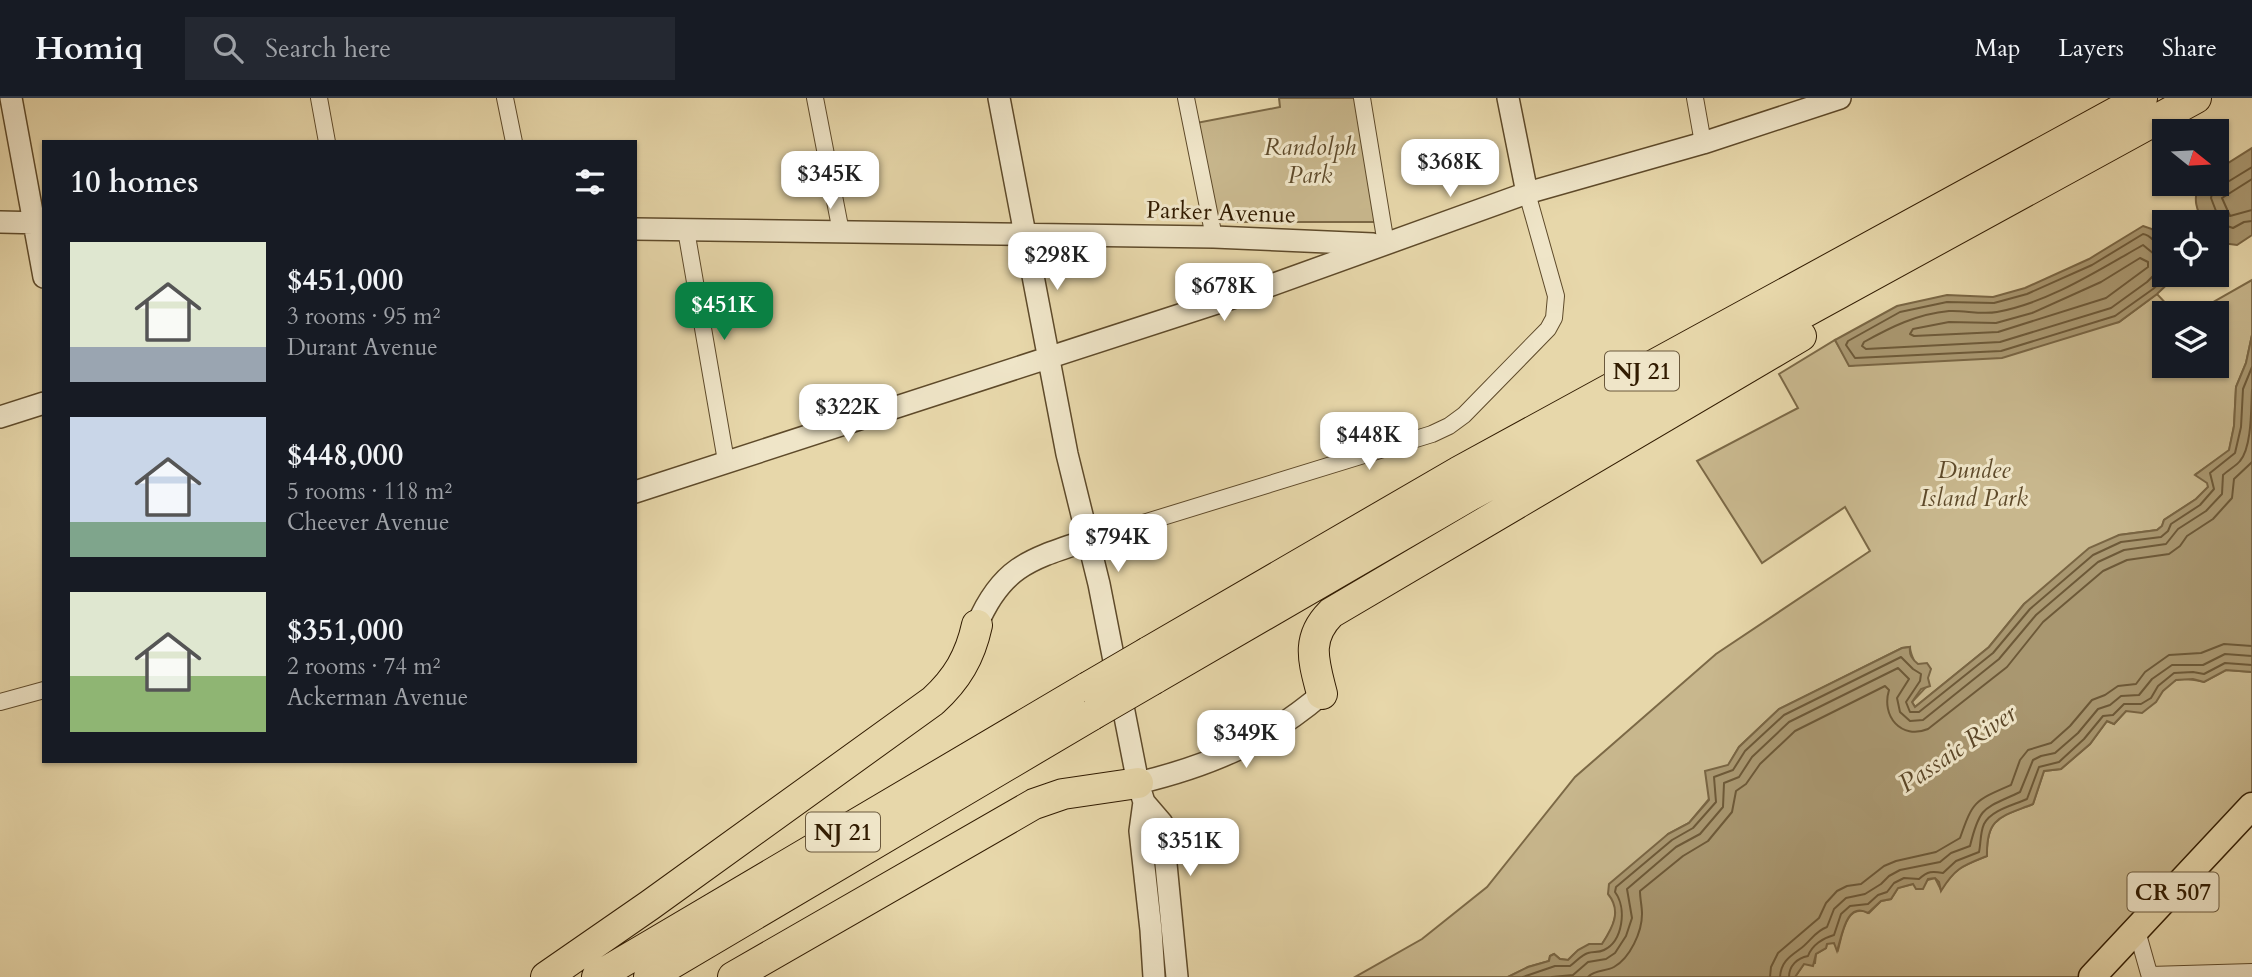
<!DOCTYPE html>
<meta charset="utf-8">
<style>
:root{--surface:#171b24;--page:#242831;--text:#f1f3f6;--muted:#9ea1a6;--line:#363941;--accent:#0b8043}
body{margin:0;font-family:Cardo,serif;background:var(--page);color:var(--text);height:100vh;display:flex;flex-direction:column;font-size:26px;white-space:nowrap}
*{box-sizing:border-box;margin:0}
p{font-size:23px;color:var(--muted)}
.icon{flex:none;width:38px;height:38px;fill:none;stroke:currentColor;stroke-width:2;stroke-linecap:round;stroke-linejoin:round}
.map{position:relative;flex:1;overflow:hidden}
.drawer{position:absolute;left:42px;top:42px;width:595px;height:623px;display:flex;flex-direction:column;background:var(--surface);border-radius:0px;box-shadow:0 2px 5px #0004}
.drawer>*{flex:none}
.needle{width:46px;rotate:108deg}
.controls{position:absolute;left:2152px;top:21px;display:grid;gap:14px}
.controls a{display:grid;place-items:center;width:77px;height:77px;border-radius:0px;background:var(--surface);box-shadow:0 2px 5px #0004;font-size:35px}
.price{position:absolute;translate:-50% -60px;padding:0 16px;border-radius:14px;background:#fff;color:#222;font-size:23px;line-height:46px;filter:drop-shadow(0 2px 4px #0008)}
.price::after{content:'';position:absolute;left:50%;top:42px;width:21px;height:16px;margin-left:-10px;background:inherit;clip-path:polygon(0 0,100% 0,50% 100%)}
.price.selected{background:var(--accent);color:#fff}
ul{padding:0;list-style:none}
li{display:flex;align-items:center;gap:21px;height:175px;padding:0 28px}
li span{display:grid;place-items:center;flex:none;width:196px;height:140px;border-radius:0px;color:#555}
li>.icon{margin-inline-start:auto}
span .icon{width:84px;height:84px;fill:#fffc;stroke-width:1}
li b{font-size:30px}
h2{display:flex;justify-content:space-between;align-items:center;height:84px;padding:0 28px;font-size:30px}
header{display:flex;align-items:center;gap:42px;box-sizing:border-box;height:98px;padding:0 35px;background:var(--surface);border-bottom:2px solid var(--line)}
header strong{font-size:33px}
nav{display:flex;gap:38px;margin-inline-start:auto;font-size:24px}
.search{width:490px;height:63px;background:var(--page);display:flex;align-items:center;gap:18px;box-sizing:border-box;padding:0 24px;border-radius:0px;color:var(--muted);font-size:26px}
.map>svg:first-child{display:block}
</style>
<header>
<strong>Homiq</strong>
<div class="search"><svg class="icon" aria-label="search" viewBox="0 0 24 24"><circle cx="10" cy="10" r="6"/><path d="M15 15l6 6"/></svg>Search here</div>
<nav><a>Map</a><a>Layers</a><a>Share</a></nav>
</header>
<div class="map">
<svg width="2252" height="879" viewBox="0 0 2252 879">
<rect width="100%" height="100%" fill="#e7d7aa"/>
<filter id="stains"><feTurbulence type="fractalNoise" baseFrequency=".00286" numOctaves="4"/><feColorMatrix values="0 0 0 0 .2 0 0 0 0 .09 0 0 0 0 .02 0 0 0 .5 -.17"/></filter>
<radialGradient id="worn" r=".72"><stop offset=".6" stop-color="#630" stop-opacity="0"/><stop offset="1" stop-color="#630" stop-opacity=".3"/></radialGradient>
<path fill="#c8b78d" stroke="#7c6946" stroke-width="2" d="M 1279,0 L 1362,0 L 1382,124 L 1211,124 L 1191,26 L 1280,9 Z
M 2252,182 L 2252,237 L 2246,265 L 2236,289 L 2234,328 L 2229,353 L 2196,376 L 2208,385 L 2208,389 L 2196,401 L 2164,422 L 2162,428 L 2157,432 L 2119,437 L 2024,506 L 1989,549 L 1915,609 L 1912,604 L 1927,588 C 1922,576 1910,560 1910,549 L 1902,550 L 1779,611 L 1739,649 L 1709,701 L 1689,725 L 1668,736 L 1615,804 C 1617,822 1612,832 1602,846 C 1583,850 1583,847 1568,862 L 1560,861 L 1554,856 L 1550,858 L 1549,863 L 1528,869 L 1508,879 L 1355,879 L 1422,841 L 1487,789 L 1575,679 L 1716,556 L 1870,453 L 1845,409 L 1762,465 L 1697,363 L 1798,310 L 1779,276 L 1835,242 L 1850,268 L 2119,224 L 2157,196 L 2173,213 L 2182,215 L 2165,215 L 2165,268 L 2217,268 L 2217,215 L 2194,215 Z
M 2226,572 L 2252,574 L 2252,710 L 2090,879 L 1795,879 L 1804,866 L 1815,865 L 1816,856 L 1826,850 L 1827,845 L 1834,845 L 1838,852 C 1842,837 1846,804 1869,815 L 1881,803 L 1891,801 L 1898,790 L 1935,780 L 1941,792 C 1955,770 1963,767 1987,758 C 1986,719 2001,719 2033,706 L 2044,673 L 2061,671 L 2090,646 L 2107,623 L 2114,626 L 2126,613 C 2162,614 2155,590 2176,582 C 2185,579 2196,582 2204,584 Z"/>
<path fill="#a99770" stroke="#796543" stroke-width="2" d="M 2252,50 L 2252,137 L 2237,147 L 2222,145 L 2217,139 L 2217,124 L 2205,124 C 2195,112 2194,101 2198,86 L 2217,86 L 2217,72 Z
M 2143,128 L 2152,131 L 2165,145 L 2165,177 L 2176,177 L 2175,179 L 2157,196 L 2119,224 L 2002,260 L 1849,268 L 1835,242 L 1897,208 L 1947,197 L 1993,199 L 2025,190 L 2089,161 Z
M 2252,237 L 2252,574 L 2226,572 L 2204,584 L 2193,581 L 2176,582 L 2163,593 L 2156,604 L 2142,615 L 2126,613 L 2114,626 L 2107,623 L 2090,646 L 2061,671 L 2044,673 L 2033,706 C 2001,719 1986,719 1987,758 C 1962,768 1955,770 1941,793 L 1939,784 L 1935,780 L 1928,781 L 1923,791 L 1916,791 L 1913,786 L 1898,790 L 1891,801 L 1881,803 L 1868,815 C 1846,803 1842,838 1837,853 L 1834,845 L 1827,846 L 1826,850 L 1816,856 L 1813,868 L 1804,866 L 1795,879 L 1508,879 L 1528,869 L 1549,863 L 1550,858 L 1554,856 L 1560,861 L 1568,862 L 1578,852 L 1589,846 L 1602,846 C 1613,829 1622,813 1608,796 L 1609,786 L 1668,736 L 1689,725 L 1709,702 L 1705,673 L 1728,667 L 1739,649 L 1779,611 L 1902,550 L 1910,549 C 1909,557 1912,561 1918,566 L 1927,565 L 1931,571 L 1928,580 L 1930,588 L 1921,591 L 1912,604 L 1915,609 L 1989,549 L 2024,506 L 2089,450 L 2119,437 L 2157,432 L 2162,428 L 2164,422 L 2196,401 L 2208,389 L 2207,385 L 2195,377 L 2229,352 L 2234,328 L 2236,289 L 2246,265 Z"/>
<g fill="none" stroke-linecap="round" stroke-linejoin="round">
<path stroke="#6d5938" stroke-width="2" d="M 2252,69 L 2226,85 L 2214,87 L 2211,100 L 2221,126 L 2233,130 L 2244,124 L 2252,123
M 2252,81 L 2222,100 L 2230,118 L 2252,112
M 2165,149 C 2155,149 2153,137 2143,136 L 2092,167 L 2027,196 L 1994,205 L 1947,204 L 1900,214 L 1848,243 L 1846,247 L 1855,260 L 2001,253 L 2115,218 L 2153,191 L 2168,177
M 2165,158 L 2154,156 L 2143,147 C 2097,173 2050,204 1997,214 C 1981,217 1964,212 1949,213 C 1917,216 1891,229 1864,244 L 1862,248 L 1866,251 L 2000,244 L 2111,210 L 2147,184 L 2165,166
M 2140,160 L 2148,164 L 2148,169 L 2106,200 L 1998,234 L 1914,238 L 1910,236 L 1913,231 L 1949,224 L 1996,225 L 2032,215 L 2101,184 Z
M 1523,879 L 1555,868 L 1570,868 C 1576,864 1581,857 1588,855 C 1593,853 1598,855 1604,852 C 1623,843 1627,810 1615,794 L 1616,789 L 1672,742 L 1693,730 L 1716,704 L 1714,679 L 1733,672 L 1745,653 L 1784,617 L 1901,559 L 1913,571 L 1921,576 L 1920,583 L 1906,604 L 1910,614 L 1919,614 L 1993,555 L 2030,511 L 2093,457 L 2121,444 L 2161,439 L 2168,433 L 2171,426 L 2200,407 L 2214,391 L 2210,375 L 2235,355 L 2241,329 L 2243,291 L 2252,269
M 1552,879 L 1573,877 L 1588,864 L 1606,861 L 1615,855 L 1626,838 L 1632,820 L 1627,791 L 1676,749 L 1700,736 L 1723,709 L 1724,685 L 1739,679 L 1752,659 L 1789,624 L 1898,570 L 1909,581 L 1897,600 L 1900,614 L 1910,623 L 1923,622 L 1999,561 L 2036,517 L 2098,464 L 2124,452 L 2166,446 L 2178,431 L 2206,413 L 2222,396 L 2223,377 C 2228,372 2236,368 2240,363 C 2252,349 2251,310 2252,292
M 1588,879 C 1595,871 1605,874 1614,869 C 1630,860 1642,834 1642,816 C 1642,808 1640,801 1640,793 L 1683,758 L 1708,743 L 1732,714 L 1736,693 L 1746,686 L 1760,666 L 1795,633 L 1885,588 L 1889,592 C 1881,618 1901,642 1928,631 L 2007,569 L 2043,524 L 2103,473 L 2127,462 L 2169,456 L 2180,448 L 2187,438 L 2213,421 L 2232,400 L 2234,381 L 2252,364
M 1770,879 L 1771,869 L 1778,855 L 1819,820 L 1826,805 L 1837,793 L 1847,788 L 1861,786 L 1884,768 L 1896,763 L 1936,754 L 1960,740 C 1973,703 1974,703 2011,687 L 2020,662 L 2028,652 L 2051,645 L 2070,628 L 2092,602 L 2105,597 L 2118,588 L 2136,586 L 2145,574 L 2169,557 L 2201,555 L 2224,546 L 2252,548
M 1780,879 C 1781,864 1789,859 1800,851 C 1810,844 1815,833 1827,829 L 1834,811 L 1846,800 L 1865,796 L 1881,786 L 1889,778 L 1900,772 L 1940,764 L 1951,755 L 1970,748 C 1980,707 1984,711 2020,694 L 2033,662 L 2041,658 L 2055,655 L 2078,635 L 2098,611 L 2110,607 L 2121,598 L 2139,597 L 2152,581 L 2172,567 L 2203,567 L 2225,556 L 2252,558
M 1789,879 C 1789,868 1797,860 1808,858 C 1812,847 1823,840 1834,837 L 1841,816 L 1850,808 L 1868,806 L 1878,797 L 1887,794 L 1894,785 L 1904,780 L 1919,781 C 1928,773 1932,773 1943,775 L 1956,763 L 1979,754 C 1981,745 1980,735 1984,726 C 1991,712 2014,707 2027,701 L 2039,669 L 2059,664 L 2084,641 L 2103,618 L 2113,617 L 2124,606 L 2141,606 L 2151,600 L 2158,588 L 2174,575 L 2193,574 L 2204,576 L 2225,565 L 2252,567"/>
<defs>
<path id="minor" d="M 319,0 L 327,44
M 505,0 L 514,44
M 815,0 L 841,134
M 1186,0 L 1214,139
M 1362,0 L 1386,146
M 1695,0 L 1703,45
M 686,132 L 726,363
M 1088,442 L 1432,336 L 1449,328 L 1464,317 L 1548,231 L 1554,220 L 1556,198 L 1527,95
M 0,604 L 44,592
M 2137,833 L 2150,879
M 2150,877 L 2252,874"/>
<path id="tertiary" d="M 11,0 L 44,179
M 999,0 L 1067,356 L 1099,486 L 1138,685 L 1144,704 L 1162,725 L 1177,879
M 1508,0 L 1527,95
M 0,124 L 44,125
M 635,131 L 1214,139 L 1373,146
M 0,319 L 44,305
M 635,394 L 1266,189 L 1527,95 L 1703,45 L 1840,0
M 977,527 C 1002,468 1031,461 1088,442
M 1138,685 C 1209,668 1266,644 1322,596
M 1144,704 L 1140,733 L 1151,832 L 1154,879"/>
<path id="primary" d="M 2092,879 L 2252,708"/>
<path id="motorway" d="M 1148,554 L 1458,374 L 2142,0
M 1154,581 L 1471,397 L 2196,0
M 1322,596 C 1314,564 1305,541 1331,515 L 1801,238
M 546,879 L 650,807 L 933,603 C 957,581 970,559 977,527
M 597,879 L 1088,589
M 649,879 L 1092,617
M 733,879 L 1034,706 L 1063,696 L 1138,685"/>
</defs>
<use href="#minor" stroke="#5e4a2a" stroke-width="18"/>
<use href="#tertiary" stroke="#5e4a2a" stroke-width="24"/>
<use href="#primary" stroke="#311b00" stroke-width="29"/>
<use href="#motorway" stroke="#311b00" stroke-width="32"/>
<use href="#minor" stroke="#efe5c8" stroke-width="16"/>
<use href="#tertiary" stroke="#efe5c8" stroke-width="21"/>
<use href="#primary" stroke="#e7d7aa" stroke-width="26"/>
<use href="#motorway" stroke="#e7d7aa" stroke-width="30"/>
<defs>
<path id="motorway-bridge" d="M 1088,589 L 1148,554
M 1092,617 L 1154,581"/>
</defs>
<use href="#motorway-bridge" stroke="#311b00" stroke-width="32" stroke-linecap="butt"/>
<use href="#motorway-bridge" stroke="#e7d7aa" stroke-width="30"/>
</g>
<g text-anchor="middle" stroke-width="6" stroke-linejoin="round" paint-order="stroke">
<g fill="#efe5c8" stroke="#6a583c" stroke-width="2">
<rect x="1605" y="253.5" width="74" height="39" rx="5"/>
<rect x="806" y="714.5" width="74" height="39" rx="5"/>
<rect x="2127.5" y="774.5" width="91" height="39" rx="5"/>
</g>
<g font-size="23" font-weight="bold" fill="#311b00">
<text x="1642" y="281">NJ 21</text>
<text x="843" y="742">NJ 21</text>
<text x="2173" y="802">CR 507</text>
</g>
<g font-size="24" font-style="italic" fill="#5e4a2a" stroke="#efe5c8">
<text x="1310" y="57">Randolph<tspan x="1310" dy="28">Park</tspan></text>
<text x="1974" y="380">Dundee<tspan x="1974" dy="28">Island Park</tspan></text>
</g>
<g font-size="24" fill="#311b00" stroke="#efe5c8">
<text transform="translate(1221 114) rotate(2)" y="8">Parker Avenue</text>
</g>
<g font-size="26" font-style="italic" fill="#5b4627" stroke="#efe5c8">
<text transform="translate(1957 650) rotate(-34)" y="9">Passaic River</text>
</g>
</g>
<rect width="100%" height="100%" filter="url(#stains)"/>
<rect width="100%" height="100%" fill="url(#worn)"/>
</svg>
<div class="controls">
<a><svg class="needle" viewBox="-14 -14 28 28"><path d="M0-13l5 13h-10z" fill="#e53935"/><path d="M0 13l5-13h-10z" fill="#9ea1a6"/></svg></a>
<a><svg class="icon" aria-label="locate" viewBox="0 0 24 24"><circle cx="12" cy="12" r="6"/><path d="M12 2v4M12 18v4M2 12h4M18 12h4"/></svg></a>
<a><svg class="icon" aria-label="layers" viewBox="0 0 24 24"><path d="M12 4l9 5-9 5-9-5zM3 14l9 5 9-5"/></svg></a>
</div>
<b class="price" style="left:1450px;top:101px">$368K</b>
<b class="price" style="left:830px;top:113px">$345K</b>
<b class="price" style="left:1057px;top:194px">$298K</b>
<b class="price" style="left:1224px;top:225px">$678K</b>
<b class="price selected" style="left:724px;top:244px">$451K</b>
<b class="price" style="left:848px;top:346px">$322K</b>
<b class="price" style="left:1369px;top:374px">$448K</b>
<b class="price" style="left:1118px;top:476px">$794K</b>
<b class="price" style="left:1246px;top:672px">$349K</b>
<b class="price" style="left:1190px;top:780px">$351K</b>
<section class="drawer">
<h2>10 homes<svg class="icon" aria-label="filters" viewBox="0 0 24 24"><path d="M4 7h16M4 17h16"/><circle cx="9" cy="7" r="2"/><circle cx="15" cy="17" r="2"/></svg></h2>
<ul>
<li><span style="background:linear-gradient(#dfe7d0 75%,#9aa5b1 0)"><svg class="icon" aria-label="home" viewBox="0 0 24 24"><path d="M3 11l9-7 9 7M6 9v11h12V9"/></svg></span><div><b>$451,000</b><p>3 rooms · 95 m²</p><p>Durant Avenue</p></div></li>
<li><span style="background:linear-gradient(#c9d6e8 75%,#7fa58c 0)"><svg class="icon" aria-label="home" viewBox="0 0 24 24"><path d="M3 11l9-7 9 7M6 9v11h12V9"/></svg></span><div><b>$448,000</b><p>5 rooms · 118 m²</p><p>Cheever Avenue</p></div></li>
<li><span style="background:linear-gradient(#dfe7d0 60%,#8fb573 0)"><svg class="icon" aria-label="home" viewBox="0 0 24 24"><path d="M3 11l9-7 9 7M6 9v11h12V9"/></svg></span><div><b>$351,000</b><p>2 rooms · 74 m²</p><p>Ackerman Avenue</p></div></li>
</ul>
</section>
</div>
